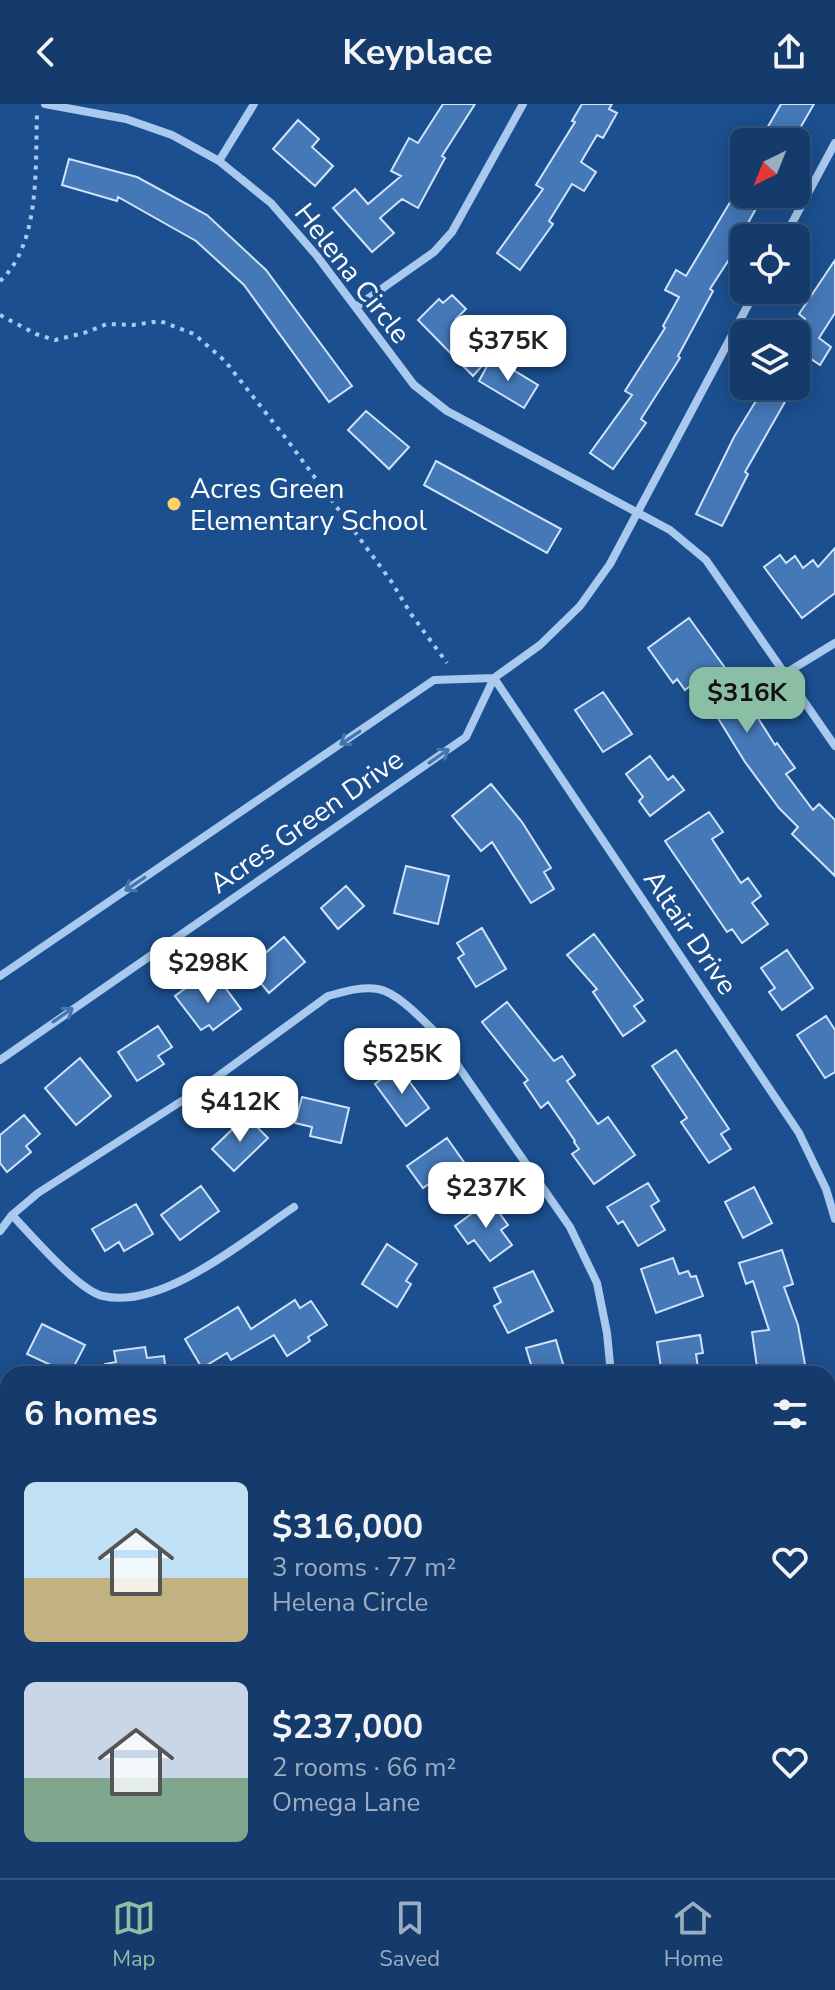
<!DOCTYPE html>
<meta charset="utf-8">
<style>
:root{--surface:#143b6b;--page:#1d4271;--text:#f1f3f6;--muted:#9dadc1;--line:#33557e;--accent:#8abfa5}
body{margin:0;font-family:"Nunito Sans",sans-serif;background:var(--page);color:var(--text);height:100vh;display:flex;flex-direction:column;font-size:30px;white-space:nowrap}
*{box-sizing:border-box;margin:0}
p{font-size:26px;color:var(--muted)}
.icon{flex:none;width:44px;height:44px;fill:none;stroke:currentColor;stroke-width:2;stroke-linecap:round;stroke-linejoin:round}
.map{position:relative;flex:1;overflow:hidden}
.sheet{position:absolute;left:0px;top:1262px;width:836px;height:512px;display:flex;flex-direction:column;background:var(--surface);border-radius:24px 24px 0 0;box-shadow:0 4px 20px #0003,0 0 0 2px var(--line)}
.sheet>*{flex:none}
.needle{width:52px;rotate:223deg}
.controls{position:absolute;left:730px;top:24px;display:grid;gap:16px}
.controls a{display:grid;place-items:center;width:80px;height:80px;border-radius:12px;background:var(--surface);box-shadow:0 4px 20px #0003,0 0 0 2px var(--line);font-size:40px}
.price{position:absolute;translate:-50% -68px;padding:0 18px;border-radius:16px;background:#fff;color:#222;font-size:26px;line-height:52px;filter:drop-shadow(0 2px 4px #0008)}
.price::after{content:'';position:absolute;left:50%;top:48px;width:24px;height:18px;margin-left:-12px;background:inherit;clip-path:polygon(0 0,100% 0,50% 100%)}
.price.active{background:var(--accent);color:#111}
ul{padding:0;list-style:none}
li{display:flex;align-items:center;gap:24px;height:200px;padding:0 24px}
li span{display:grid;place-items:center;flex:none;width:224px;height:160px;border-radius:12px;color:#555}
li>.icon{margin-inline-start:auto}
span .icon{width:96px;height:96px;fill:#fffc;stroke-width:1}
li b{font-size:34px}
h2{display:flex;justify-content:space-between;align-items:center;height:96px;padding:0 24px;font-size:34px}
header{display:flex;justify-content:space-between;align-items:center;height:104px;padding:0 24px;background:var(--surface);font-size:36px;font-weight:700}
.menu{display:flex;justify-content:space-around;align-items:center;height:112px;border-top:2px solid var(--line);background:var(--surface);font-size:22px;color:var(--muted)}
.menu a{display:grid;justify-items:center;gap:4px}
.menu .active{color:var(--accent)}
.map>svg:first-child{display:block}
</style>
<header><svg class="icon" aria-label="back" viewBox="0 0 24 24"><path d="M15 5l-7 7 7 7"/></svg>Keyplace<svg class="icon" aria-label="share" viewBox="0 0 24 24"><path d="M12 15V3M7 8l5-5 5 5M5 13v7h14v-7"/></svg></header>
<div class="map">
<svg width="835" height="1774" viewBox="0 0 835 1774">
<rect width="100%" height="100%" fill="#1b4f8f"/>
<path fill="#4478b7" stroke="#cfe3fa" stroke-width="2" d="M 443,0 L 475,0 L 442,52 L 445,54 L 418,104 L 402,95 L 380,114 L 394,129 L 372,148 L 333,104 L 355,85 L 368,100 L 401,72 L 391,67 L 409,34 L 418,39 Z
M 582,0 L 612,0 L 609,5 L 617,9 L 603,34 L 597,31 L 581,58 L 596,68 L 584,87 L 572,80 L 549,117 L 553,120 L 520,166 L 497,149 L 543,85 L 536,81 L 575,18 L 572,17 Z
M 781,0 L 814,0 L 792,38 L 786,38 L 766,26 Z
M 298,16 L 319,35 L 312,43 L 333,62 L 315,82 L 273,45 Z
M 69,55 L 137,73 L 207,111 L 266,166 L 352,282 L 329,298 L 244,181 L 196,137 L 118,93 L 117,97 L 62,81 Z
M 735,90 L 764,90 L 747,121 L 750,123 L 710,185 L 713,187 L 678,252 L 680,254 L 641,315 L 646,319 L 613,365 L 590,349 L 632,291 L 625,287 L 665,224 L 663,222 L 679,193 L 665,186 L 676,166 L 686,172 Z
M 835,156 L 835,209 L 819,234 L 831,243 L 820,261 L 811,255 L 796,279 L 796,229 L 805,215 L 799,210 Z
M 452,191 L 466,205 L 456,215 L 479,238 L 475,242 L 491,252 L 473,272 L 418,216 L 439,195 L 443,199 Z
M 492,253 L 538,281 L 524,304 L 479,277 Z
M 765,282 L 794,282 L 745,368 L 748,370 L 722,422 L 696,410 L 734,333 Z
M 366,307 L 409,343 L 389,365 L 348,326 Z
M 436,357 L 561,425 L 547,449 L 424,381 Z
M 835,444 L 835,489 L 802,514 L 764,463 L 780,451 L 786,459 L 795,452 L 803,464 L 813,456 L 818,463 Z
M 689,514 L 736,579 L 775,641 L 777,639 L 795,664 L 786,670 L 813,706 L 819,700 L 835,716 L 835,772 L 792,730 L 798,723 L 779,704 L 745,658 L 713,606 L 720,601 L 705,580 L 699,585 L 695,578 L 685,586 L 677,575 L 673,579 L 648,544 Z
M 603,588 L 632,630 L 603,648 L 575,606 Z
M 650,652 L 668,676 L 673,672 L 684,686 L 650,712 L 639,697 L 643,693 L 626,670 Z
M 491,680 L 522,718 L 551,764 L 544,768 L 554,785 L 531,799 L 492,738 L 481,747 L 452,712 Z
M 709,708 L 723,728 L 712,735 L 741,779 L 748,774 L 761,792 L 752,799 L 768,820 L 742,839 L 732,825 L 727,828 L 665,737 Z
M 406,762 L 449,772 L 438,820 L 394,809 Z
M 346,782 L 364,802 L 338,825 L 321,804 Z
M 482,824 L 506,865 L 476,883 L 458,854 L 464,850 L 457,839 Z
M 594,830 L 643,896 L 634,902 L 645,917 L 623,932 L 593,888 L 597,885 L 567,851 Z
M 284,833 L 305,858 L 269,889 L 248,864 Z
M 787,846 L 813,884 L 782,906 L 769,888 L 775,884 L 761,864 Z
M 198,875 L 208,888 L 221,878 L 241,905 L 213,926 L 209,921 L 201,926 L 175,892 Z
M 507,898 L 554,957 L 562,952 L 575,971 L 567,977 L 598,1020 L 608,1013 L 635,1051 L 594,1080 L 572,1050 L 579,1045 L 574,1038 L 575,1037 L 548,998 L 541,1004 L 524,979 L 528,976 L 482,918 Z
M 826,912 L 835,926 L 835,968 L 825,974 L 797,931 Z
M 158,922 L 172,943 L 158,952 L 164,960 L 137,977 L 118,948 Z
M 676,946 L 729,1025 L 721,1030 L 731,1045 L 709,1059 L 681,1018 L 687,1014 L 652,962 Z
M 80,954 L 111,992 L 76,1021 L 45,984 Z
M 398,962 L 429,1004 L 406,1022 L 375,980 Z
M 302,993 L 349,1004 L 341,1039 L 310,1032 L 312,1023 L 295,1019 Z
M 24,1011 L 40,1030 L 26,1042 L 31,1048 L 7,1068 L 0,1059 L 0,1031 Z
M 246,1012 L 268,1034 L 234,1067 L 212,1045 Z
M 447,1034 L 473,1071 L 446,1089 L 436,1075 L 423,1084 L 407,1062 Z
M 648,1079 L 659,1097 L 651,1102 L 665,1126 L 638,1142 L 623,1117 L 618,1120 L 607,1103 Z
M 201,1082 L 219,1107 L 180,1136 L 161,1111 Z
M 754,1083 L 772,1119 L 743,1134 L 725,1098 Z
M 490,1096 L 508,1121 L 501,1126 L 512,1141 L 490,1157 L 474,1136 L 468,1140 L 455,1122 Z
M 136,1100 L 153,1130 L 124,1147 L 119,1138 L 105,1147 L 92,1125 Z
M 387,1140 L 417,1160 L 406,1177 L 411,1180 L 397,1203 L 362,1180 Z
M 782,1146 L 793,1180 L 784,1183 L 798,1221 L 806,1266 L 758,1270 L 752,1228 L 769,1226 L 753,1177 L 746,1180 L 739,1159 Z
M 673,1154 L 679,1170 L 688,1167 L 691,1173 L 696,1172 L 703,1192 L 656,1209 L 641,1165 Z
M 533,1167 L 553,1207 L 508,1229 L 494,1202 L 501,1198 L 494,1184 Z
M 295,1196 L 300,1204 L 311,1197 L 327,1221 L 308,1233 L 310,1237 L 287,1252 L 274,1231 L 231,1256 L 227,1249 L 202,1264 L 185,1235 L 238,1203 L 251,1225 Z
M 42,1220 L 85,1241 L 70,1270 L 27,1250 Z
M 700,1231 L 703,1249 L 696,1250 L 699,1270 L 662,1270 L 657,1238 Z
M 556,1236 L 566,1270 L 534,1270 L 526,1244 Z
M 145,1243 L 147,1254 L 164,1252 L 166,1270 L 106,1270 L 105,1260 L 116,1258 L 114,1247 Z"/>
<g fill="none" stroke-linecap="round" stroke-linejoin="round">
<path stroke="#a9c9ee" stroke-width="4" stroke-dasharray="4 6" stroke-linecap="butt" d="M 0,177 C 41,140 35,61 37,10
M 0,211 L 36,230 L 55,236 L 84,229 L 107,220 L 133,221 L 160,217 L 194,230 L 225,257 L 288,337 L 391,477 L 411,510 L 447,559"/>
<path stroke="#a9c9ee" stroke-width="8" d="M 45,0 L 126,15 L 172,31 L 219,57 L 271,99 L 317,152 L 414,281 L 447,307 L 670,426 L 706,456 L 835,642
M 219,57 L 254,0
M 784,134 L 835,39
M 356,203 L 434,148 L 452,128 L 523,0
M 786,569 L 835,539
M 494,574 L 799,1029 L 826,1085 L 835,1115
M 0,872 L 434,576 L 494,574
M 0,956 L 466,633 L 494,574 L 540,541 L 580,502 L 610,460 L 756,186
M 12,1111 C 31,1131 79,1187 103,1192 C 163,1206 246,1135 294,1103
M 0,1127 L 12,1111 L 38,1089 L 202,984 L 328,892 C 343,888 362,882 378,885 C 396,888 420,913 433,926 L 570,1123 L 597,1179 L 607,1229 L 611,1270
M 828,1306 L 835,1305
M 0,1566 L 8,1561
M 168,1766 L 169,1774
M 406,1766 L 406,1774
M 642,1766 L 642,1774"/>
</g>
<defs><path id="oneway-shaft" d="M-6 0H5M1.5-3L5.5 0L1.5 3" fill="none" stroke-width="1.6" stroke-linecap="round" stroke-linejoin="round" transform="scale(2)"/></defs>
<g stroke="#4674ac">
<use href="#oneway-shaft" transform="translate(350 634) rotate(146)"/>
<use href="#oneway-shaft" transform="translate(439 652) rotate(-35)"/>
<use href="#oneway-shaft" transform="translate(135 780) rotate(146)"/>
<use href="#oneway-shaft" transform="translate(63 911) rotate(-35)"/>
</g>
<circle fill="#ffd166" stroke="#1b4f8f" stroke-width="3" cx="174" cy="400" r="8"/>
<g text-anchor="middle" stroke-width="7" stroke-linejoin="round" paint-order="stroke">
<g font-size="28" fill="#fff" stroke="#1b4f8f">
<text transform="translate(353 169) rotate(52)" y="10">Helena Circle</text>
<text transform="translate(306 717) rotate(-35)" y="10">Acres Green Drive</text>
<text transform="translate(691 828) rotate(56)" y="10">Altair Drive</text>
</g>
<g font-size="28" fill="#fff" stroke="#1b4f8f" text-anchor="start">
<text x="190" y="394">Acres Green<tspan x="190" dy="32">Elementary School</tspan></text>
</g>
</g>
</svg>
<div class="controls">
<a><svg class="needle" viewBox="-14 -14 28 28"><path d="M0-13l5 13h-10z" fill="#e53935"/><path d="M0 13l5-13h-10z" fill="#9dadc1"/></svg></a>
<a><svg class="icon" aria-label="locate" viewBox="0 0 24 24"><circle cx="12" cy="12" r="6"/><path d="M12 2v4M12 18v4M2 12h4M18 12h4"/></svg></a>
<a><svg class="icon" aria-label="layers" viewBox="0 0 24 24"><path d="M12 4l9 5-9 5-9-5zM3 14l9 5 9-5"/></svg></a>
</div>
<b class="price" style="left:508px;top:279px">$375K</b>
<b class="price active" style="left:747px;top:631px">$316K</b>
<b class="price" style="left:208px;top:901px">$298K</b>
<b class="price" style="left:402px;top:992px">$525K</b>
<b class="price" style="left:240px;top:1040px">$412K</b>
<b class="price" style="left:486px;top:1126px">$237K</b>
<section class="sheet">
<h2>6 homes<svg class="icon" aria-label="filters" viewBox="0 0 24 24"><path d="M4 7h16M4 17h16"/><circle cx="9" cy="7" r="2"/><circle cx="15" cy="17" r="2"/></svg></h2>
<ul>
<li><span style="background:linear-gradient(#bfe0f5 60%,#c2b280 0)"><svg class="icon" aria-label="home" viewBox="0 0 24 24"><path d="M3 11l9-7 9 7M6 9v11h12V9"/></svg></span><div><b>$316,000</b><p>3 rooms · 77 m²</p><p>Helena Circle</p></div><svg class="icon" aria-label="heart" viewBox="0 0 24 24"><path d="M12 20l-8-8c-3-5 5-10 8-4 3-6 11-1 8 4z"/></svg></li>
<li><span style="background:linear-gradient(#c9d6e8 60%,#7fa58c 0)"><svg class="icon" aria-label="home" viewBox="0 0 24 24"><path d="M3 11l9-7 9 7M6 9v11h12V9"/></svg></span><div><b>$237,000</b><p>2 rooms · 66 m²</p><p>Omega Lane</p></div><svg class="icon" aria-label="heart" viewBox="0 0 24 24"><path d="M12 20l-8-8c-3-5 5-10 8-4 3-6 11-1 8 4z"/></svg></li>
</ul>
</section>
</div>
<nav class="menu">
<a class="active"><svg class="icon" aria-label="map" viewBox="0 0 24 24"><path d="M3 6l6-2 6 2 6-2v14l-6 2-6-2-6 2zM9 4v14M15 6v14"/></svg>Map</a>
<a><svg class="icon" aria-label="saved" viewBox="0 0 24 24"><path d="M7 4h10v16l-5-4-5 4z"/></svg>Saved</a>
<a><svg class="icon" aria-label="home" viewBox="0 0 24 24"><path d="M3 11l9-7 9 7M6 9v11h12V9"/></svg>Home</a>
</nav>
